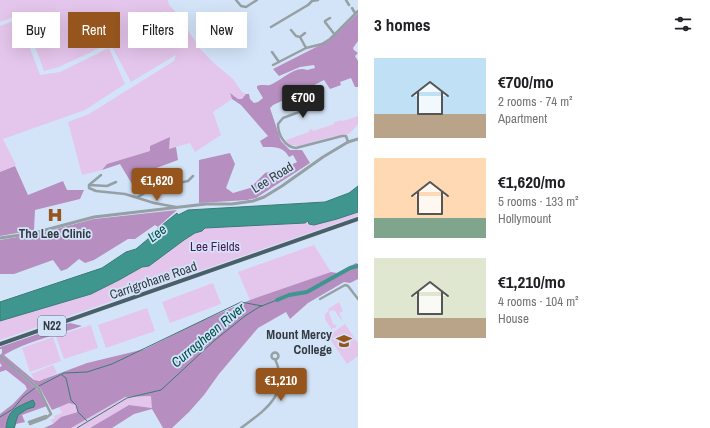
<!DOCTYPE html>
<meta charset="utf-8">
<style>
:root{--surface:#fff;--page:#f6f6f6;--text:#202124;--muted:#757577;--accent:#95551d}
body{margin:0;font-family:"Archivo Narrow",sans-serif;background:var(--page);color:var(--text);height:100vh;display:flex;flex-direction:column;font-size:15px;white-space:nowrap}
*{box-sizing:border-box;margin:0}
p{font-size:13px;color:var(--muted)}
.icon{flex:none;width:22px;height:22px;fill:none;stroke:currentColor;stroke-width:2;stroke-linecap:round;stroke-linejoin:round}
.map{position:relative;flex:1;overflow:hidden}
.side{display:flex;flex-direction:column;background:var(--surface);width:352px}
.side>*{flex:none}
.guide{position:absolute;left:12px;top:12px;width:286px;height:36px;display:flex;gap:8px}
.price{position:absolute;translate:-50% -34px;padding:0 9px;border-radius:4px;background:var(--accent);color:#fff;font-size:13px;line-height:26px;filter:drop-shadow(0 1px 2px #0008)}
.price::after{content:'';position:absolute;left:50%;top:24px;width:12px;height:9px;margin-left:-6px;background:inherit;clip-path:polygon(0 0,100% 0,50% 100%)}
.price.on{background:#222;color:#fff}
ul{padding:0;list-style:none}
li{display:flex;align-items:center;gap:12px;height:100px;padding:0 16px}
li span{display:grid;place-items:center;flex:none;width:112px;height:80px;border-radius:0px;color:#555}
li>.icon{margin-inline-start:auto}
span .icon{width:48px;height:48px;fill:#fffc;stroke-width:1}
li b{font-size:17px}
h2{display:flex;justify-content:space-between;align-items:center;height:48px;padding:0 16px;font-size:17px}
.pill{padding:0 14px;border-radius:0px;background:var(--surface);box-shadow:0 4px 16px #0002;font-size:14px;line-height:36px}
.pill.on{background:var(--accent);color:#fff}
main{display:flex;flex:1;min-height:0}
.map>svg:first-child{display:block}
</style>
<main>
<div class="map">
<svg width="358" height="428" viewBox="0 0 358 428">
<rect width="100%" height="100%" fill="#d4e4f8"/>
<path fill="#e4c5eb" d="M 0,0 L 168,0 L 169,5 L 175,11 L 201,50 L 215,64 L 233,79 L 242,92 L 246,94 L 242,99 L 238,99 L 233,95 L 230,94 L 232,99 L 213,112 L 221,135 L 195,152 L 190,143 L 169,149 L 170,138 L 150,151 L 107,164 L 102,170 L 82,175 L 68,122 L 89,114 L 174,61 L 176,55 L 131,82 L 110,43 L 59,67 L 44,71 L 24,16 L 20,15 L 0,22 Z
M 19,19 L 40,75 L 60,72 L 109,48 L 125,84 L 85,110 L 3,139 L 16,165 L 0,172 L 0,26 Z
M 358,116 L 358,124 L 352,131 L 348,134 L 330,137 L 299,146 L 292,145 L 288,144 L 286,140 L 309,132 L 309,130 L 312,129 L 313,131 L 334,124 L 334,122 L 342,120 L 343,121 Z
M 358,212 L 358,216 L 0,340 L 0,321 L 91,294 L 119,280 L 142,267 L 149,266 L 184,240 L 205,228 L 301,222 L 314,224 Z
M 314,245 L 331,272 L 250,300 L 238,272 Z
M 213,283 L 221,304 L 170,323 L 162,302 Z
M 339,302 L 343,311 L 339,313 L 342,319 L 341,320 L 335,311 L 331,310 L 329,313 L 333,324 L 337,325 L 335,328 L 333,328 L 332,330 L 325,319 L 325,314 L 329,311 L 328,309 Z
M 147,308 L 155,331 L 106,348 L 98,325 Z
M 345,324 L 358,343 L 358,356 L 347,364 L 328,336 Z
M 91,325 L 98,348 L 64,359 L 56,336 Z
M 53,337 L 61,361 L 30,372 L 22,348 Z
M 53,365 L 57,373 L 44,379 L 35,381 L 31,374 Z
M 152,396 L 152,408 L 129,405 L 90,428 L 71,428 L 125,397 Z
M 69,403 L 76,405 L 78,412 L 61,417 L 53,424 L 51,420 L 55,418 L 54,416 L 62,413 L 59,407 Z"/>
<path fill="#b68ec0" d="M 358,13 L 358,41 L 353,48 L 354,50 L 358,53 L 355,56 L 358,61 L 358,87 L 355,87 L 351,78 L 340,82 L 341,85 L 330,89 L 324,80 L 295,95 L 273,105 L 270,108 L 281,141 L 290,150 L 302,150 L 310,163 L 256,198 L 247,200 L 199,203 L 199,160 L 230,153 L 235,164 L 226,188 L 233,193 L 250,188 L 265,173 L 277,170 L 280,174 L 291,165 L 297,162 L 293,155 L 289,157 C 283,146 274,147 263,147 L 260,141 L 268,136 L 241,105 L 232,99 L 230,93 L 238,99 L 242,99 L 246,94 L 249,94 L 250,99 L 254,103 L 258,102 L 263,98 L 257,88 L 257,86 C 262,84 266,86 270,85 C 281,81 295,65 307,70 L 315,68 L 314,65 L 300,67 L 279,76 L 273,69 L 330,40 Z
M 170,137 L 169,149 L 176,147 L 178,160 L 140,174 L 139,180 L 132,184 L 120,164 L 102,170 L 107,164 L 150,151 L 150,146 Z
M 15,166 L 28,195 L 63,181 L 67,190 L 84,190 L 80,199 L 35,210 L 34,230 L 0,236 L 0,172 Z
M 177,210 L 158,227 L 155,225 L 135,239 L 128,239 L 94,260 L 85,263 L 79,259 L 67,269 L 61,271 L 53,260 L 14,274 L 0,274 L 0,240 L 41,233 L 94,219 Z
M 356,263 L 358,264 L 358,279 L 350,283 L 344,282 L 308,303 L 290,319 L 286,312 L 258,328 L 219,374 L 204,395 L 189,412 L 172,428 L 163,428 L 152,409 L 134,414 L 112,428 L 90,428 L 129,405 L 152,408 L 151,396 L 125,397 L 71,428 L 44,428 L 53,424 L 61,417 L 78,412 L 76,405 L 69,403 L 52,410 L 40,388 L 0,355 L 2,353 L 2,349 L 0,349 L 0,347 L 70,323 L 82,326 C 56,335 28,341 4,355 L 34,380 L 39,381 L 87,363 L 145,349 L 199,322 L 250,300 L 331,272 L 337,273 Z
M 0,357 L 38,390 L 47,406 L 22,415 L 25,422 L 16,424 L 15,428 L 0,428 L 0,414 L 13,404 L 27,389 L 25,385 L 6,370 L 0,372 L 0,367 L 2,366 L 0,363 Z"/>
<path fill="#3f968f" stroke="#3b7a78" d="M 358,186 L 358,212 L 337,219 L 314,225 L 309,224 L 308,221 L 305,223 L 205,228 L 202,231 L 195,233 L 184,240 L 149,266 L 142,267 L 119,280 L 91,294 L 0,321 L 0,302 L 102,268 L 126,252 L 136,249 L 148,239 L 151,234 L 177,213 L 178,215 L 188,210 L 325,202 L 349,193 Z
M 33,400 L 35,404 L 34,407 L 27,409 L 18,415 L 14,428 L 6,428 C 8,409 17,407 33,400 Z"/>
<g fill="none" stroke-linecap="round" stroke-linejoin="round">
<path stroke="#3b7a78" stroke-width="1" d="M 62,375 L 66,378 L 71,400 L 76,405 L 78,412 L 87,421
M 39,386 L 64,373 L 87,372 L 112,364 L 241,302 L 262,306
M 0,417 L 13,409 L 23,397 L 35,388
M 77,428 L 127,398 L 161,390 L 215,340 L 245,316 L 259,307 L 277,300"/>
<path stroke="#3f968f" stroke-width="4" d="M 277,300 L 289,295 L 307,292 L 350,268 L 358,266"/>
<path stroke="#95a0a4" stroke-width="2.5" d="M 236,0 L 241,6 L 246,7 L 257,0
M 346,0 L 349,5
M 352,8 L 355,13
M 330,18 L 325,21 L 325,22 L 335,35
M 271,27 L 308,5 L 312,1 L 318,0
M 291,30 L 296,36 L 300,37 L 306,48
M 300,37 L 305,33
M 272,52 L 279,62
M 273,65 L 306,48 L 322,44 L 330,39 L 358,11
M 305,97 L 308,105 L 307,109 L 283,118 L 278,124 C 278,135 285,147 296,148 L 342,136 L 346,136 L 348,142
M 116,182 L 107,186 L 89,185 L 89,188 L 96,191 L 125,194 L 154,203 L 176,207
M 89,185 L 101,175
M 138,197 L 151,189 L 188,181 L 193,176
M 320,299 L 345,285 L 348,286 L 358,299
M271.5 356a3.5 3.5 0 1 1 7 0a3.5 3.5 0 1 1-7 0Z
M 0,356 L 39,389 L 51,414 L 46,418 L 30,424
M 29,422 L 46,416
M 241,428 C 265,410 291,394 275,359"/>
<path stroke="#95a0a4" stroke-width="3" d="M 0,238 L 34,233 L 94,217 L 206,204 L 232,204 L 253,201 L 264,197 L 282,186 L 323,157 L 348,142 L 358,139"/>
<path stroke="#4a6068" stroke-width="4" d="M 0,344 L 358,219"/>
</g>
<defs>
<symbol id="hospital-bare" viewBox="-9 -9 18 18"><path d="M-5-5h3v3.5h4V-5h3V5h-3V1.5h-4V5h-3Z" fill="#95551d" stroke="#d4e4f8" stroke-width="2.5" paint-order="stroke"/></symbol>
<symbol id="school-bare" viewBox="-9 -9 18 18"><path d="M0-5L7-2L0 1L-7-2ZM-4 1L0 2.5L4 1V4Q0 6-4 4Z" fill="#95551d" stroke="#d4e4f8" stroke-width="2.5" paint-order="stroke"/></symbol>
</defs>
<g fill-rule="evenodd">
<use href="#hospital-bare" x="44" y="204" width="22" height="22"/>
<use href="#school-bare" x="333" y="330" width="22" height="22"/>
</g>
<g text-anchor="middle" stroke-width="3.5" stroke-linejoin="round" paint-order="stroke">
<rect fill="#d4e4f8" stroke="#636d78" stroke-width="1" x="38" y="316" width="28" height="20" rx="3"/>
<g font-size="12" font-weight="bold" fill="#333a41">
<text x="52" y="330">N22</text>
</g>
<g font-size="13" fill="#333a41" stroke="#d4e4f8">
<text transform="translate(272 177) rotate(-32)" y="5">Lee Road</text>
<text transform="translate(153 280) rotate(-19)" y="5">Carrigrohane Road</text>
</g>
<g font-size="13" font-weight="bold" fill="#333a41" stroke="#d4e4f8">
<text x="55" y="238">The Lee Clinic</text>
<text x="332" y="339" text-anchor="end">Mount Mercy<tspan x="332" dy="15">College</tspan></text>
</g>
<g font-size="13" fill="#491855" stroke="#d4e4f8">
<text x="215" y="251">Lee Fields</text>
</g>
<g font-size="14" font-style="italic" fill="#004f4a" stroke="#d4e4f8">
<text transform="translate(157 233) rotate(-37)" y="5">Lee</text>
<text transform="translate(208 335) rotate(-40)" y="5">Curragheen River</text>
</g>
</g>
</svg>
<b class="price on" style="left:303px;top:119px">€700</b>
<b class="price" style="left:157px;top:202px">€1,620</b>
<b class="price" style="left:281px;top:402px">€1,210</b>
<div class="guide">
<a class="pill">Buy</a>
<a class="pill on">Rent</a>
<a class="pill">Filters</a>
<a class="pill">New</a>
</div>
</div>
<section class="side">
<h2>3 homes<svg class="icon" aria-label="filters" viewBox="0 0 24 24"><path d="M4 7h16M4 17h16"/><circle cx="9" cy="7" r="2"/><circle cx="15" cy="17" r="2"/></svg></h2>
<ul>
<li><span style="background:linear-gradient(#bfe0f5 70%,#b9a48a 0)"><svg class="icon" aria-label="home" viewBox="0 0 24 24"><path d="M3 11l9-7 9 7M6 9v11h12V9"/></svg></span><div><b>€700/mo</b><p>2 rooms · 74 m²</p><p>Apartment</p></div></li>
<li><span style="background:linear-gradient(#ffd9b3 75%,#7fa58c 0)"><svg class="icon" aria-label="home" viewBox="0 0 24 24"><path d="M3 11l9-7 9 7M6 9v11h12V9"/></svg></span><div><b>€1,620/mo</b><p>5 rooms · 133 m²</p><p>Hollymount</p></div></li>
<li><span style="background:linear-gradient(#dfe7d0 75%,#b9a48a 0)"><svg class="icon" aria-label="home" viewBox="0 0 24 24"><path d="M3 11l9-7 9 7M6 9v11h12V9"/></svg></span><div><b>€1,210/mo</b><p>4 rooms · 104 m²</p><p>House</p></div></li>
</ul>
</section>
</main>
